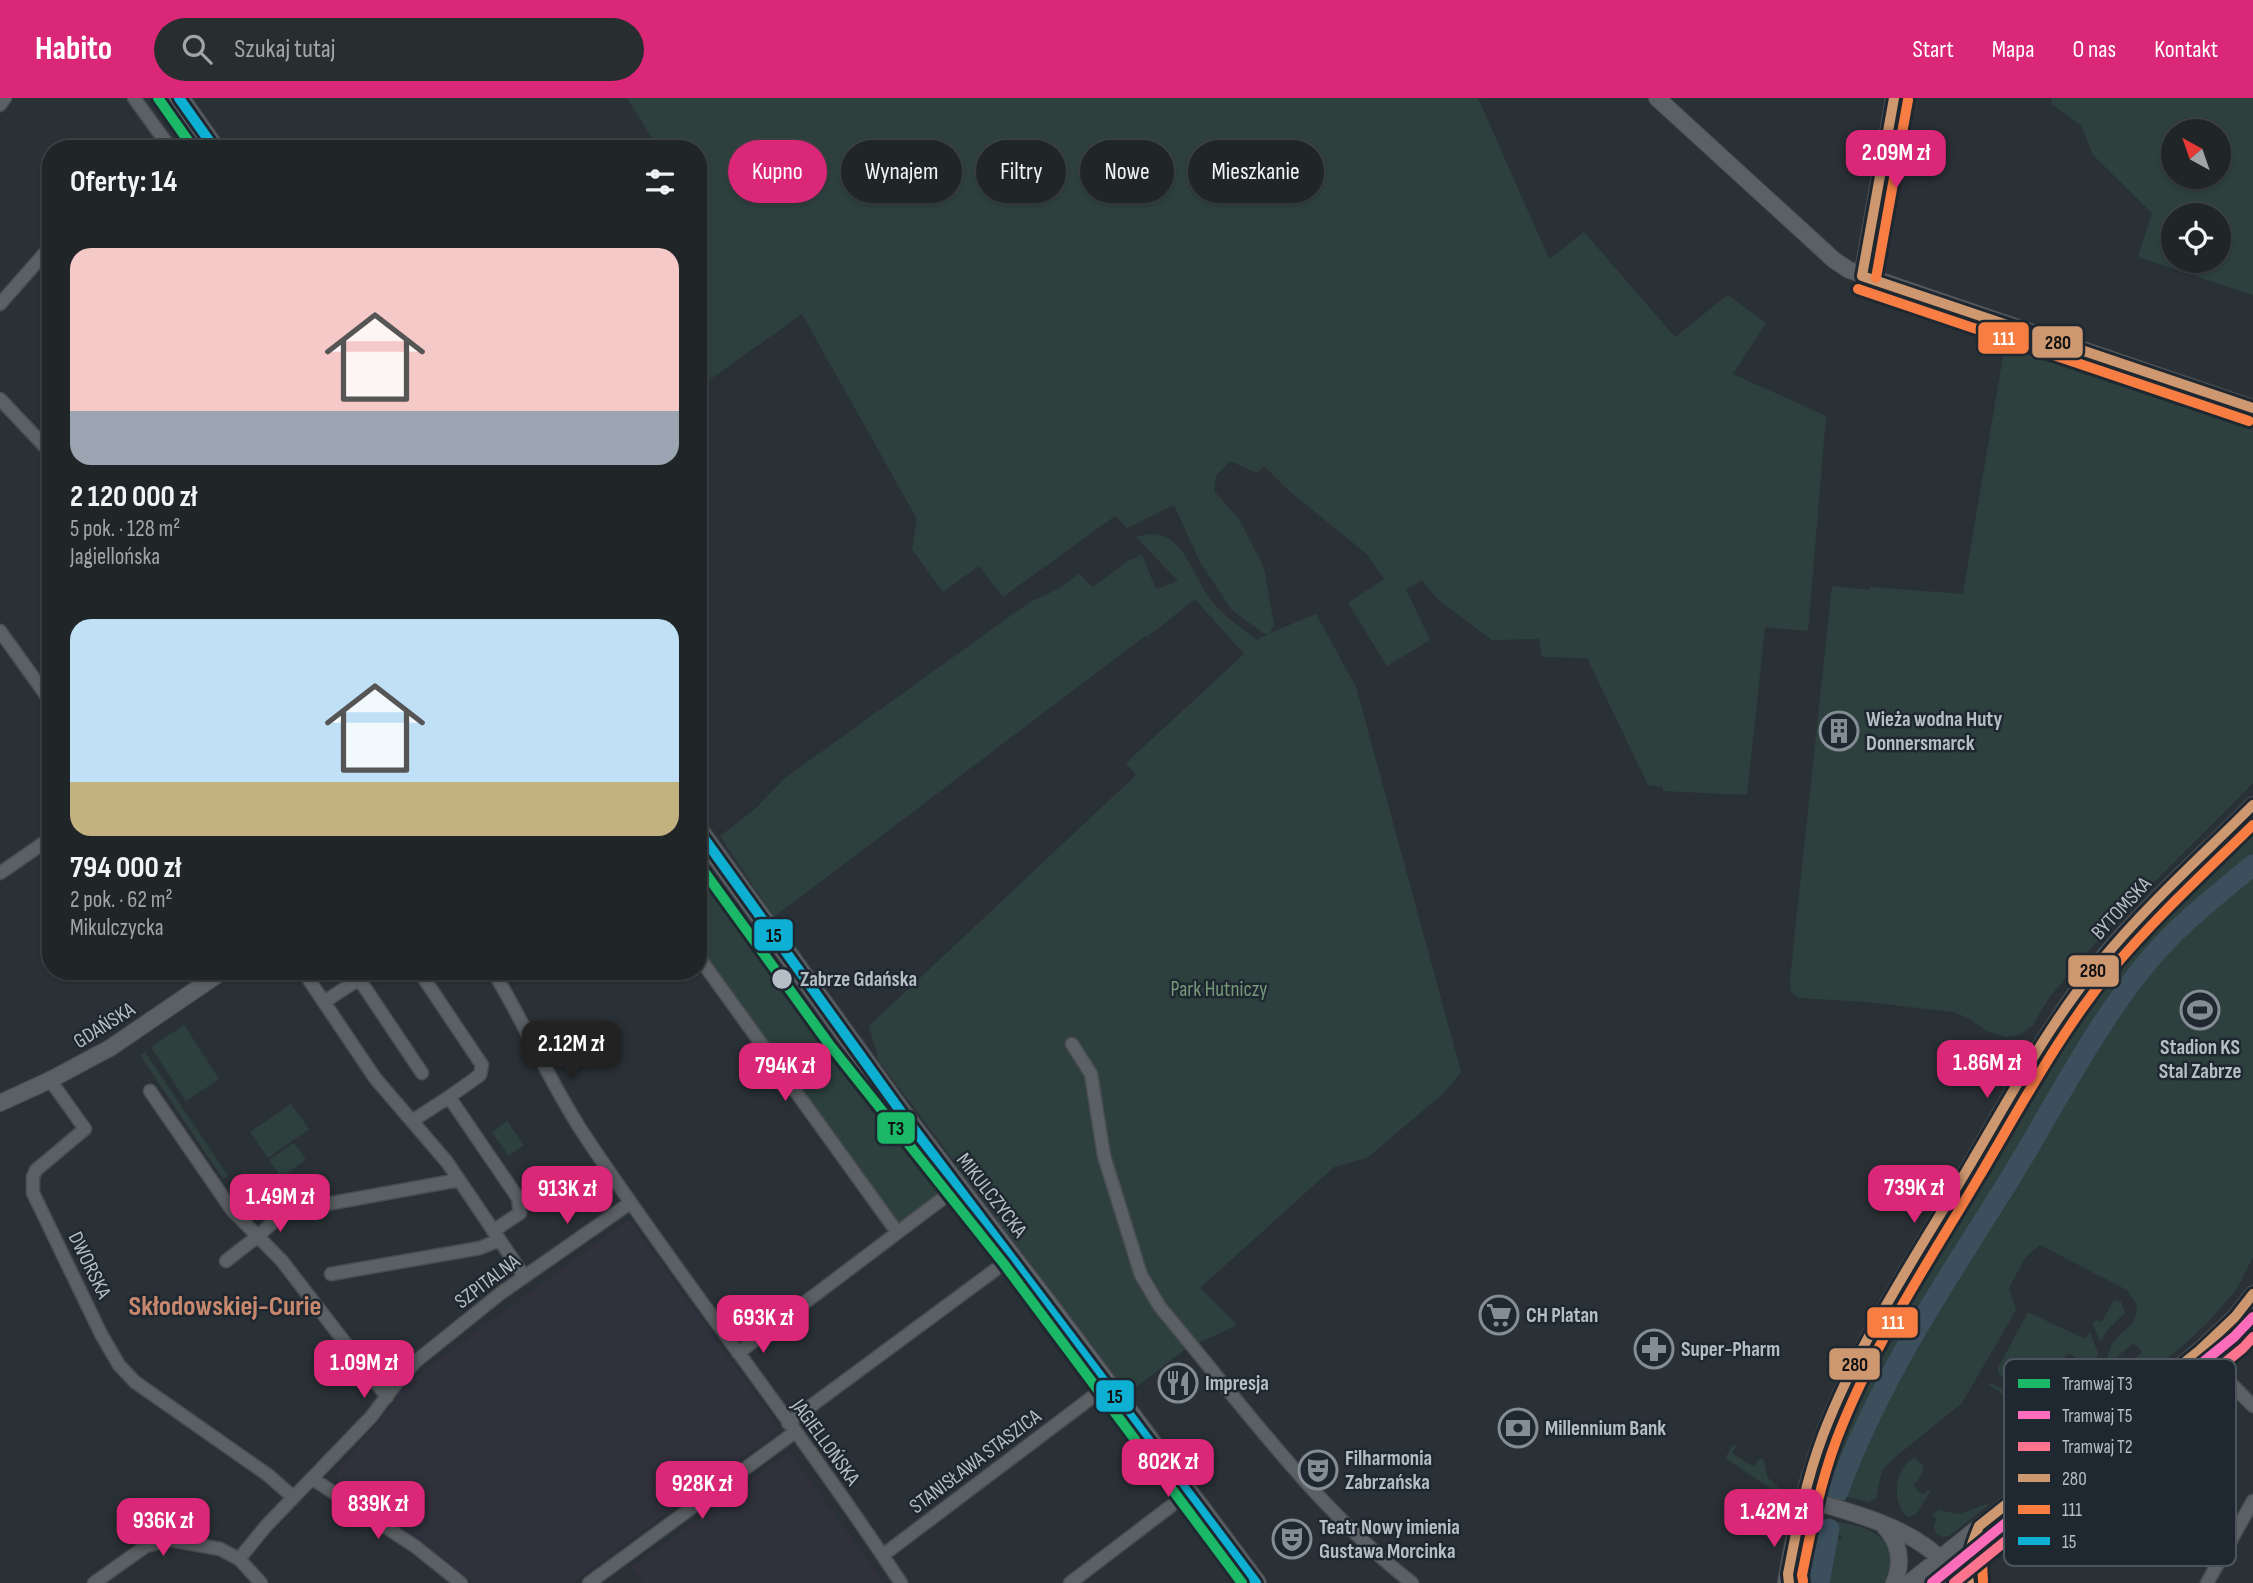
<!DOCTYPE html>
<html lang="pl">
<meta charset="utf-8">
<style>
:root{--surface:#202528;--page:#282d30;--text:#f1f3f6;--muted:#a2a5a8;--line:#3d4245;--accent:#db2777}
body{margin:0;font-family:"Sofia Sans Condensed",sans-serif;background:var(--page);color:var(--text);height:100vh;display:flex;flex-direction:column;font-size:26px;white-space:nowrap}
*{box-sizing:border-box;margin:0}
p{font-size:23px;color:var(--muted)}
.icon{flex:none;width:38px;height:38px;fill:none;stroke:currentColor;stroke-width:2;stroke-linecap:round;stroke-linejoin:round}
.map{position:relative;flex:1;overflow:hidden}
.side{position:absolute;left:42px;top:42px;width:665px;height:840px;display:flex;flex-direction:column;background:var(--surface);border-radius:28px;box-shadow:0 2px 5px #0004,0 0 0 2px var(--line)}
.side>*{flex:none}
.hud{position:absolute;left:728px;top:42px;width:665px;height:63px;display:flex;gap:14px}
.needle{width:46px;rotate:320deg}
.buttons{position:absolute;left:2161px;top:21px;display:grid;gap:14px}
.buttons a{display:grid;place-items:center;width:70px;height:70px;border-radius:50%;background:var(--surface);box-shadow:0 2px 5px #0004,0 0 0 2px var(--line);font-size:35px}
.price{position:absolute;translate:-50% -60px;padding:0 16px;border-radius:14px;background:var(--accent);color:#fff;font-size:23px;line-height:46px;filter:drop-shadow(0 2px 4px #0008)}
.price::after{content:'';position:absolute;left:50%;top:42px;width:21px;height:16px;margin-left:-10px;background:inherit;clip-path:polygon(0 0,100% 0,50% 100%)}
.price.selected{background:#222;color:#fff}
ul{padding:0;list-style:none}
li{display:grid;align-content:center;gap:14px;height:371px;padding:0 28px}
li span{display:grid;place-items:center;height:217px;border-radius:21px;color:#555}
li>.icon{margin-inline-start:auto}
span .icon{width:126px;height:126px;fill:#fffc;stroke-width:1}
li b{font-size:30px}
h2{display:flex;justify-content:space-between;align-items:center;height:84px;padding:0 28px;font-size:30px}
.pill{padding:0 24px;border-radius:32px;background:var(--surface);box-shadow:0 2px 5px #0004,0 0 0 2px var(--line);font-size:24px;line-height:63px}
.pill.selected{background:var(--accent);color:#fff}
header{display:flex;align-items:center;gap:42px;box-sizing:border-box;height:98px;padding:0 35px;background:var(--accent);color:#fff}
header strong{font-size:33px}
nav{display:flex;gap:38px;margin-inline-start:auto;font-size:24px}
.search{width:490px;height:63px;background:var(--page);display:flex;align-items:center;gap:18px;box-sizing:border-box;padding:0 24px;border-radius:38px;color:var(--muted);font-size:26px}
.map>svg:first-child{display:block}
</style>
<header>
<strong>Habito</strong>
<div class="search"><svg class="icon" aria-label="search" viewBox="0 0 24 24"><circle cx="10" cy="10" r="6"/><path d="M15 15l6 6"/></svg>Szukaj tutaj</div>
<nav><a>Start</a><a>Mapa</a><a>O nas</a><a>Kontakt</a></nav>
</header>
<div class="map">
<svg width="2253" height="1485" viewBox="0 0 2253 1485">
<rect width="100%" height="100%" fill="#2a3136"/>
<path fill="#30313c" d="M 629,1121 L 780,1331 L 573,1485 L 475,1485 L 429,1450 L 341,1390 L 336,1383 L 339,1370 L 396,1303 L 399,1294 L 406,1286 Z
M 789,1354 L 884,1485 L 644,1485 L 632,1469 Z"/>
<path fill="#2d403e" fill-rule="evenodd" d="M 627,0 L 1478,0 L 1549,161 L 1584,134 L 1675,239 L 1728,197 L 1766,225 L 1733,276 L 1826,318 L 1808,533 L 1765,529 L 1747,697 L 1663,693 L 1663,689 L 1648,687 L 1587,560 L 1542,559 L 1539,541 L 1492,542 L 1438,502 L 1422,482 L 1406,491 L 1430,542 L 1387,568 L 1348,505 L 1384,481 L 1367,456 L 1289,393 L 1264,368 L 1257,375 L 1230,363 L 1216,378 L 1214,393 L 1239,421 L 1264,470 L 1274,527 L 1270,535 L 1316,516 L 1356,589 L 1461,974 L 1445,994 L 1367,1060 L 1334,1069 L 1200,1190 L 1237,1227 L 1184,1252 L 1128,1295 L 879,963 L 869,928 L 1136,677 L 1126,665 L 1244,556 L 1195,501 L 1147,539 L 1145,538 L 774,819 L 720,738 L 754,712 L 785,680 L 1030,504 L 1060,490 L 1079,475 L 1091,488 L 1094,488 L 1128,463 L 1142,457 L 1156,491 L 1178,483 L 1136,439 C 1185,423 1190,480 1215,507 C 1227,520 1242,531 1257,542 L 1268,536 L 1263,535 L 1232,512 L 1200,464 L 1174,407 L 1127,430 L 1115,418 L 1003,499 L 979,468 L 943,494 L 912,451 L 917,421 L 802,216 L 698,290 L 698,51 L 659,51 Z
M 2052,0 L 2253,0 L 2253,197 L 2138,159 L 2152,115 L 2093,57 L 2081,27 L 2051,6 ZM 2219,33 L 2219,79 L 2174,79 L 2174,33 ZM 2219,117 L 2219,163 L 2174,163 L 2174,117 Z
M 2006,241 L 2253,325 L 2253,685 L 2110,828 L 2051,897 L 2032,928 L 2019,937 L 2006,939 L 1989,934 L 1968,920 L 1954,914 L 1867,904 L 1799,900 L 1791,894 L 1790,882 L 1832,488 L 1868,492 L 1871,489 L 1963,496 Z
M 2253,719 L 2253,757 L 2219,785 L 2158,841 L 2108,907 L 2038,1028 L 1894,1264 L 1873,1301 L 1832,1395 L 1824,1393 L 1829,1376 L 1826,1375 C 1847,1312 1876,1260 1902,1200 L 2060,932 L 2086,894 L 2129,842 Z
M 698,750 L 733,803 L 730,806 L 766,855 L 759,861 L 793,909 L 804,901 L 779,866 L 778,862 L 861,976 L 947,1088 L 944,1094 L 904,1125 L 897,1127 L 698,857 Z
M 2253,775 L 2253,1159 L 2236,1192 L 2208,1224 L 2187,1244 L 2098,1317 L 2095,1313 L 2108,1286 L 2142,1254 L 2134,1245 L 2104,1269 L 2111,1248 L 2118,1238 L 2132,1226 L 2136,1217 L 2137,1207 L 2127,1192 L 2040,1147 L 2025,1160 L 2009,1190 L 2016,1212 L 1962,1305 L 1894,1360 L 1882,1372 L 1876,1400 L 1869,1404 L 1844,1398 L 1854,1371 L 1900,1281 L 1990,1127 L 2143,878 L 2194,825 Z
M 184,927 L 219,981 L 186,1003 L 151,949 Z
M 145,954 L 228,1078 L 223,1081 L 140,957 Z
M 291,1006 L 309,1031 L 268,1060 L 250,1034 Z
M 507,1023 L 524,1047 L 509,1058 L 492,1035 Z
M 294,1045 L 306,1062 L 281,1079 L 269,1062 Z
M 2114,1202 L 2121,1204 L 2125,1215 L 2108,1231 L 2100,1244 L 2093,1226 L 2096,1222 L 2102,1224 Z
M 2028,1214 L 2085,1241 L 2090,1234 L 2098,1255 L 2093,1272 L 2069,1255 L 2022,1294 L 2012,1283 L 1999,1276 L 1998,1270 Z
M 1990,1285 L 2011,1295 L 2018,1312 L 2050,1351 L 2082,1326 L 2087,1326 L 2032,1370 L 2027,1363 L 2028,1358 L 2009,1328 L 2006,1301 L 1999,1293 L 1988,1287 Z
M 1733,1347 L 1737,1347 L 1732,1355 L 1754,1369 L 1759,1361 L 1763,1361 L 1768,1380 L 1781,1392 L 1779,1396 L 1725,1360 Z
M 1914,1360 L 1923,1367 C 1924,1377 1918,1381 1913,1387 L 1922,1397 L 1928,1392 L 1930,1394 L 1916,1416 L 1908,1419 C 1895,1410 1894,1386 1902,1372 C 1904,1367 1910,1363 1914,1360 Z
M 1992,1404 L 1949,1438 L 1943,1439 L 1936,1436 L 1934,1427 L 1937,1421 L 1933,1417 L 1938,1412 L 1959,1416 Z
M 1833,1424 C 1869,1426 1906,1444 1885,1485 L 1825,1485 L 1834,1442 L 1841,1441 L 1842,1438 L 1835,1437 L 1835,1433 L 1822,1430 L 1820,1438 L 1816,1438 L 1821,1440 L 1813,1485 L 1800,1485 C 1803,1459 1802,1430 1833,1424 Z"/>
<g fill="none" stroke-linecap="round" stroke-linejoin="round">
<path stroke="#3b4f5d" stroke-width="21" d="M 1838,1394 C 1877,1286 1942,1189 2003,1092 C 2049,1019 2087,940 2141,872 C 2172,832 2214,799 2253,767
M 1819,1485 L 1829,1431"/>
<defs>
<path id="minor" d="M 134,0 L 171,51
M 0,7 L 5,0
M 0,206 L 51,148
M 0,301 L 51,355
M 0,533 L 51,604
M 0,775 L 51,740
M 698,858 L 897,1134
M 303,873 L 375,980 L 447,1064 L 524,1178
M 423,873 L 423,879 L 482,967 L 480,977 L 449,999
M 493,873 C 525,926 549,983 583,1035 C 685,1188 800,1332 901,1485
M 359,881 L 422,975
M 324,904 L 371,873
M 1072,946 L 1091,976 L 1104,1058 L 1141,1177 L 1160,1209 C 1240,1304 1314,1408 1412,1485
M 50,982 L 85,1031 L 36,1072 L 33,1079 L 33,1095 L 101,1236 L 119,1267 L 135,1284 L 268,1377 L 293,1399
M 150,993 L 232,1112 L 282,1163 L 387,1299
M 412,1023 L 449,999 L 518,1100 L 520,1115 L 493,1133
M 226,1163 L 258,1138 L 281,1117 L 288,1113 L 459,1082
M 331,1176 L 480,1150 L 499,1142
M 2199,1253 L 2253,1308
M 738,1255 L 958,1089
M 788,1325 L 995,1172
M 313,1381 L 416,1449 L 461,1485
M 883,1457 L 1091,1300
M 239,1461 L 266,1428 L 371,1319 L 395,1287 L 415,1264 L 501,1195 L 630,1105
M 94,1485 L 146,1448 L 171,1442 L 220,1451 L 239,1461 L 261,1485
M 589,1485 L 795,1334
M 1070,1485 L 1171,1408
M 2207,1485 L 2253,1403"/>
<path id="tertiary" d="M 1657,0 L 1834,162 L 1849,172 L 2253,310
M 1862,178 L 1894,0
M 0,1005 L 50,982 L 110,950 L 223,873
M 1803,1400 C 1844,1413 1890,1423 1925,1448 C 1940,1459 1953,1472 1966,1485
M 1884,1428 C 1900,1445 1903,1464 1894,1485
M 1916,1484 C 1932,1476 1943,1478 1960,1485
M 1786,1485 C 1794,1434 1806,1384 1824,1336 C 1859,1244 1915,1161 1965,1076 C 2008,1003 2048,928 2101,862 C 2147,807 2202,758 2253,707
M 1909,1485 L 2199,1253 L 2235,1219 L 2253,1196
M 1969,1485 C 1964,1464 1969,1450 1978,1431"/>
<path id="secondary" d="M 179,0 L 215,51
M 698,732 L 904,1018 L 1049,1208 L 1256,1485"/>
</defs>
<use href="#minor" stroke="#494d51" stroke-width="15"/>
<use href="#tertiary" stroke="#494d51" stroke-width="18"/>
<use href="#secondary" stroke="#494d51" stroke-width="22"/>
<use href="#minor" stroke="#5b6064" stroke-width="12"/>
<use href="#tertiary" stroke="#5b6064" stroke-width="16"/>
<use href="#secondary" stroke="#5f6368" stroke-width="19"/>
<defs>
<path id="bus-1" d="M 1862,178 L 2253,310
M 1862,178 L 1894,0
M 1789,1485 L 1788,1476 C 1797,1429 1806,1382 1823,1337 C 1859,1243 1916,1158 1967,1072 C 2009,1001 2048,927 2101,863 C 2147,807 2202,758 2253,707
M 1969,1485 C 1965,1464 1971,1447 1979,1428 L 2199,1253 L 2235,1219 L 2253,1196"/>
<path id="bus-2" d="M 1876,180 L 1908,2
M 1858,191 L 2249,323
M 1803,1483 L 1802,1477 C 1811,1432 1820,1386 1836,1343 C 1871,1250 1928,1165 1979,1079 C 2021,1008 2060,934 2113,870 C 2156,819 2205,774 2253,727
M 1983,1483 L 1982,1464 L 1990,1437 L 2208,1264 L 2253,1219"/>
<path id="bus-3" d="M 179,0 L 215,51
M 698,732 L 904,1018 L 1256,1485"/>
</defs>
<use href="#bus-1" stroke="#1f2830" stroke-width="16"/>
<use href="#bus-2" stroke="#1f2830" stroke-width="16"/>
<use href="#bus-3" stroke="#1f2830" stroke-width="16"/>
<use href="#bus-1" stroke="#cd976f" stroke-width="10"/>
<use href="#bus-2" stroke="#f77d43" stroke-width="10"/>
<use href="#bus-3" stroke="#0dafd3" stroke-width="10"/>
<defs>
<path id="tram-1" d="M 158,0 L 194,51
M 698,765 L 829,946 L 1004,1166 L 1242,1485"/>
<path id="tram-2" d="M 1932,1485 L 2234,1239 L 2253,1219"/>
<path id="tram-3" d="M 1954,1485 L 2243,1250 L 2253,1239"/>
</defs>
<use href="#tram-1" stroke="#1f2830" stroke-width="16"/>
<use href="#tram-2" stroke="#1f2830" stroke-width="16"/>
<use href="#tram-3" stroke="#1f2830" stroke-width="16"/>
<use href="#tram-1" stroke="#1ab867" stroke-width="10"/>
<use href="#tram-2" stroke="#fb6dba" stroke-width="10"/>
<use href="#tram-3" stroke="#fc738d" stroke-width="10"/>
</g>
<defs>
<symbol id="building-ring" viewBox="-11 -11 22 22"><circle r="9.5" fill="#1f2830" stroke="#848d94" stroke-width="1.5"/><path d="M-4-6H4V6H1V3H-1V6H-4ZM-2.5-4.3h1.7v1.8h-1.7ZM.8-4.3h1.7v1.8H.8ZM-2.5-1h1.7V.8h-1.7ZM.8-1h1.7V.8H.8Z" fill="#848d94"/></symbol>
<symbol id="stadium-ring" viewBox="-11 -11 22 22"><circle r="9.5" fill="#1f2830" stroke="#848d94" stroke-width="1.5"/><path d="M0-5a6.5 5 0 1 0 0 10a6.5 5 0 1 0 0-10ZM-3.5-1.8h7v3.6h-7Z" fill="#848d94"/></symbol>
<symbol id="supermarket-ring" viewBox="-11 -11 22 22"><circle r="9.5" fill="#1f2830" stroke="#848d94" stroke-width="1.5"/><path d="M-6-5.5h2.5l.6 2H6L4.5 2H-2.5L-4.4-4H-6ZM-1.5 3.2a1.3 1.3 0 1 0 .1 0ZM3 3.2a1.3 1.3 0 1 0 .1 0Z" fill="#848d94"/></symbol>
<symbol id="pharmacy-ring" viewBox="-11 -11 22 22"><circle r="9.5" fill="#1f2830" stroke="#848d94" stroke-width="1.5"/><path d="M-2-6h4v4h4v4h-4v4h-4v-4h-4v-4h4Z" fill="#848d94"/></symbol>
<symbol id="restaurant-ring" viewBox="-11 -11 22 22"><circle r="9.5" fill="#1f2830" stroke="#848d94" stroke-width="1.5"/><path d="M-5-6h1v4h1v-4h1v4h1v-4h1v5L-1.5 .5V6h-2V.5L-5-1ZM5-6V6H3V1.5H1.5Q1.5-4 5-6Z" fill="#848d94"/></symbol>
<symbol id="bank-ring" viewBox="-11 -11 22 22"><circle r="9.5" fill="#1f2830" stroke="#848d94" stroke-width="1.5"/><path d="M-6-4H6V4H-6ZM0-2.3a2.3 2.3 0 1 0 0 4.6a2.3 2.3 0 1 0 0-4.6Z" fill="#848d94"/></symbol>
<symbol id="theatre-ring" viewBox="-11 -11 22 22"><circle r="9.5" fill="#1f2830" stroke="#848d94" stroke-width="1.5"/><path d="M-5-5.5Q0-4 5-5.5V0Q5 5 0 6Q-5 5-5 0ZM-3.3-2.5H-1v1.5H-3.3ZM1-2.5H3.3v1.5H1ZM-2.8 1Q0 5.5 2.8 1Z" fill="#848d94"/></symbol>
</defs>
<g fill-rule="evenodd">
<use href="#building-ring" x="1817" y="611" width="44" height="44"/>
<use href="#stadium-ring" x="2178" y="890" width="44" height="44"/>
<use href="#supermarket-ring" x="1477" y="1195" width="44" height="44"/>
<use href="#pharmacy-ring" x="1632" y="1229" width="44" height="44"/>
<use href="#restaurant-ring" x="1156" y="1263" width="44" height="44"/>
<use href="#bank-ring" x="1496" y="1308" width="44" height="44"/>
<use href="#theatre-ring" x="1296" y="1350" width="44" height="44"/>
<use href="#theatre-ring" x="1270" y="1419" width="44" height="44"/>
</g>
<circle fill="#b5bec6" stroke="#1f2830" stroke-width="2.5" cx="782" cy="881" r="11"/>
<g text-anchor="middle" stroke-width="5" stroke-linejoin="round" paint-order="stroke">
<g font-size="21" font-weight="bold" fill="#b5bec6" stroke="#1f2830" text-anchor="start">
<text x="1866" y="628">Wieża wodna Huty<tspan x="1866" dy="24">Donnersmarck</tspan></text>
<text x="2200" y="956" text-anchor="middle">Stadion KS<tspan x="2200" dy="24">Stal Zabrze</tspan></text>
<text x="1526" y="1224">CH Platan</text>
<text x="1681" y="1258">Super-Pharm</text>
<text x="1205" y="1292">Impresja</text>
<text x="1545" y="1337">Millennium Bank</text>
<text x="1345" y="1367">Filharmonia<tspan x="1345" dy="24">Zabrzańska</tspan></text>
<text x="1319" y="1436">Teatr Nowy imienia<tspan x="1319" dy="24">Gustawa Morcinka</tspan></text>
</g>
<g font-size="21" fill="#b5bec6" stroke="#1f2830">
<text transform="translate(2121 810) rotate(-47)" y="7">BYTOMSKA</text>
<text transform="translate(104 927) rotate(-32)" y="7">GDAŃSKA</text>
<text transform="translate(992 1097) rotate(52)" y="7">MIKULCZYCKA</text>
<text transform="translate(90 1167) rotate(64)" y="7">DWORSKA</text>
<text transform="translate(487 1183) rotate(-37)" y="7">SZPITALNA</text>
<text transform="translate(826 1344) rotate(54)" y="7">JAGIELLOŃSKA</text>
<text transform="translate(975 1363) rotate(-37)" y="7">STANISŁAWA STASZICA</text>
</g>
<g font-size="21" font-weight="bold" fill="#b5bec6" stroke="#1f2830" text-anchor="start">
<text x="800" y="888">Zabrze Gdańska</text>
</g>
<g font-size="21" fill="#769979" stroke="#1f2830">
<text x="1219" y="898">Park Hutniczy</text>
</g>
<g font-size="28" font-weight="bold" fill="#c8886e" stroke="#1f2830">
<text x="225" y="1217">Skłodowskiej-Curie</text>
</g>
</g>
<rect x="2004" y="1261" width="232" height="207" rx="10" fill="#1f2830" stroke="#4c555d" stroke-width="2"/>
<rect x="2018" y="1281" width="32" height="9" fill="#1ab867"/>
<rect x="2018" y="1313" width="32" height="8" fill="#fb6dba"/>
<rect x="2018" y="1344" width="32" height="9" fill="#fc738d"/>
<rect x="2018" y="1376" width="32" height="8" fill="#cd976f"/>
<rect x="2018" y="1407" width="32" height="9" fill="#f77d43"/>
<rect x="2018" y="1439" width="32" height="8" fill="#0dafd3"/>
<g font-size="19" fill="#b5bec6">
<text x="2062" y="1292">Tramwaj T3</text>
<text x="2062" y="1324">Tramwaj T5</text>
<text x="2062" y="1355">Tramwaj T2</text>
<text x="2062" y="1387">280</text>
<text x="2062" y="1418">111</text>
<text x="2062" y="1450">15</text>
</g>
<g stroke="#1f2830" stroke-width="2.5">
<rect x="1977" y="223" width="53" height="34" rx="7" fill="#f77d43"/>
<rect x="2031" y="227" width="53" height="34" rx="7" fill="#cd976f"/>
<rect x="753" y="820" width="41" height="34" rx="7" fill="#0dafd3"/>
<rect x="2067" y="856" width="53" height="34" rx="7" fill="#cd976f"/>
<rect x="876" y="1013" width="40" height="34" rx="7" fill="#1ab867"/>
<rect x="1866" y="1208" width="53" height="33" rx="7" fill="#f77d43"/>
<rect x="1828" y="1249" width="53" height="34" rx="7" fill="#cd976f"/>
<rect x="1095" y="1281" width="40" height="34" rx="7" fill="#0dafd3"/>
</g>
<g font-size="19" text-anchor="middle" font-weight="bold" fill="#fff">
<text x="2004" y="247">111</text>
<text x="1893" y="1231">111</text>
</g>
<g font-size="19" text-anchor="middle" font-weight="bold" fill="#111">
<text x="2058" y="251">280</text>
<text x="774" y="844">15</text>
<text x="2093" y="879">280</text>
<text x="896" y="1037">T3</text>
<text x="1855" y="1273">280</text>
<text x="1115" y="1305">15</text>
</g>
</svg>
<div class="buttons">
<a><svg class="needle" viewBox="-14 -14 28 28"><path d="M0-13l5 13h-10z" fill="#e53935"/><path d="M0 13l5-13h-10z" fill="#a2a5a8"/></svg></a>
<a><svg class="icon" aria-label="locate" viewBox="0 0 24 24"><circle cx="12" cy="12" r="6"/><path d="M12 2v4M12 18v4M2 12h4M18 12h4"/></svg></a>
</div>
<b class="price" style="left:1896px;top:92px">2.09M zł</b>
<b class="price selected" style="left:571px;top:983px">2.12M zł</b>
<b class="price" style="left:1987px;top:1002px">1.86M zł</b>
<b class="price" style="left:785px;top:1005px">794K zł</b>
<b class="price" style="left:1914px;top:1127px">739K zł</b>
<b class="price" style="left:567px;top:1128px">913K zł</b>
<b class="price" style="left:280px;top:1136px">1.49M zł</b>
<b class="price" style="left:763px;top:1257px">693K zł</b>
<b class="price" style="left:364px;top:1302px">1.09M zł</b>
<b class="price" style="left:1168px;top:1401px">802K zł</b>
<b class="price" style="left:702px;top:1423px">928K zł</b>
<b class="price" style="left:378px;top:1443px">839K zł</b>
<b class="price" style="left:1774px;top:1451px">1.42M zł</b>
<b class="price" style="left:163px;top:1460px">936K zł</b>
<div class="hud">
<a class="pill selected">Kupno</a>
<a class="pill">Wynajem</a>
<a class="pill">Filtry</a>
<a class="pill">Nowe</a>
<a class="pill">Mieszkanie</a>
</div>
<section class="side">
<h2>Oferty: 14<svg class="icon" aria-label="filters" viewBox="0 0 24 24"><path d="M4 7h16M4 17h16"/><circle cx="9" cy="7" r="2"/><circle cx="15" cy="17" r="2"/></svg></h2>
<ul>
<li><span style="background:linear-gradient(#f6c9c9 75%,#9aa5b1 0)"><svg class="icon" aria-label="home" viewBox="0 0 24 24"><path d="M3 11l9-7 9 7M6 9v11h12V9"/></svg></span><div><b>2 120 000 zł</b><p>5 pok. · 128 m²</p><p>Jagiellońska</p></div></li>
<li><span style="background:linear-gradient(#bfe0f5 75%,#c2b280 0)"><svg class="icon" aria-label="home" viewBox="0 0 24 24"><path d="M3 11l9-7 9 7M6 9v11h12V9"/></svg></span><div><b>794 000 zł</b><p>2 pok. · 62 m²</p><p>Mikulczycka</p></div></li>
</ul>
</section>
</div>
